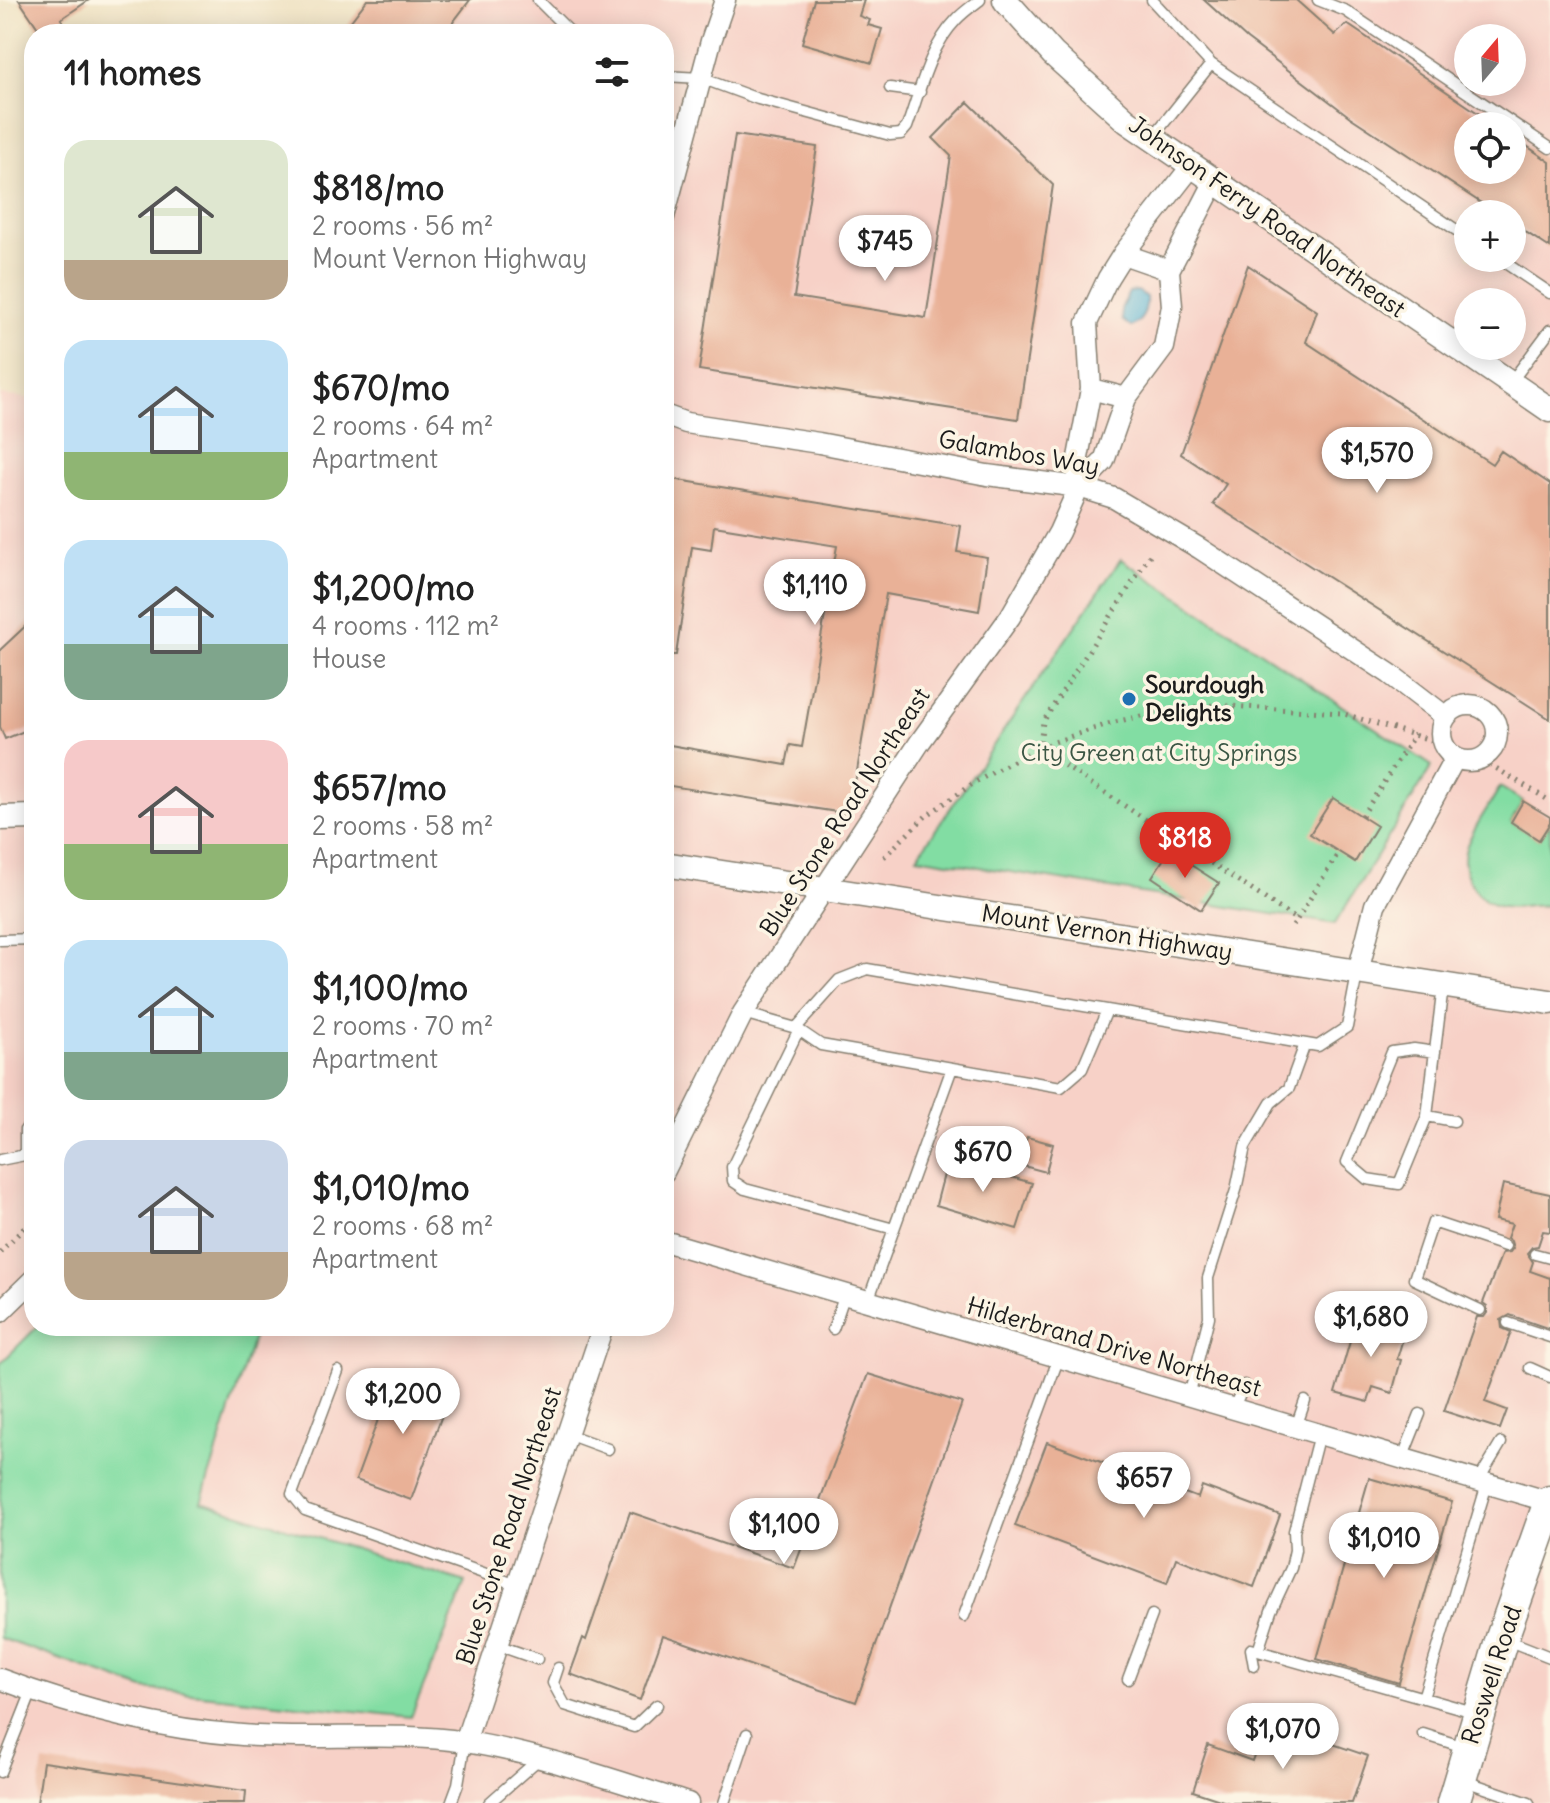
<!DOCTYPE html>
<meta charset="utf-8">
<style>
:root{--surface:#fff;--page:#f6f6f6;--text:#222;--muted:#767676;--accent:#d93025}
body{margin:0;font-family:Delius,sans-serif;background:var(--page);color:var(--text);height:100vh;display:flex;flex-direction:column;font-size:30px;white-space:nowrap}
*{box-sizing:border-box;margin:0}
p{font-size:26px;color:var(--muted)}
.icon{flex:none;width:44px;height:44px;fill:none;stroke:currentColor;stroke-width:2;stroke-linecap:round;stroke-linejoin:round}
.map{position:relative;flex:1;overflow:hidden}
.side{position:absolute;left:24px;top:24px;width:650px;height:1312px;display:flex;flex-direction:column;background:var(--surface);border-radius:32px;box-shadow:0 4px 20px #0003}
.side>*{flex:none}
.needle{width:52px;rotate:19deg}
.buttons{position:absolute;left:1454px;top:24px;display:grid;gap:16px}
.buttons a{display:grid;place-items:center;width:72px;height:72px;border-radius:50%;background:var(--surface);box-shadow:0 4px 20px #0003;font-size:40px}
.price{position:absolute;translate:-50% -68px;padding:0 18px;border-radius:28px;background:#fff;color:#222;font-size:26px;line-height:52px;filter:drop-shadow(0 2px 4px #0008)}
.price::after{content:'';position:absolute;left:50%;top:48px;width:24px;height:18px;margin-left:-12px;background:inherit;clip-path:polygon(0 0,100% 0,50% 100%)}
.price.current{background:var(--accent);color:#fff}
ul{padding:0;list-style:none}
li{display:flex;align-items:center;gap:24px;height:200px;padding:0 40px}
li span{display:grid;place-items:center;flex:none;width:224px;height:160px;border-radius:24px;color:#555}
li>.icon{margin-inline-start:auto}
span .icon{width:96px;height:96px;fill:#fffc;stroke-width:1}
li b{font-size:34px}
h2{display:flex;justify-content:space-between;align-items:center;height:96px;padding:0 40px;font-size:34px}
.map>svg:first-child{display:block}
</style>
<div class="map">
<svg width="1550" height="1803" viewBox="0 0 1550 1803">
<rect width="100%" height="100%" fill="#fcf5e5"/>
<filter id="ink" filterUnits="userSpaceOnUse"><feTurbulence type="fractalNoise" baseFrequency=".0125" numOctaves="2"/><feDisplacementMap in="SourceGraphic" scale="16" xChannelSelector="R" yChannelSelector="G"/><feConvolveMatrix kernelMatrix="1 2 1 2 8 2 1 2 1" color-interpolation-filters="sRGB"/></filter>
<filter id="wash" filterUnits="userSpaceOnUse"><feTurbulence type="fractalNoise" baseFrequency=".006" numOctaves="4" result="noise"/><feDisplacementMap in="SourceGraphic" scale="32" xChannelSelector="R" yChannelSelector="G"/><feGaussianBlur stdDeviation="1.8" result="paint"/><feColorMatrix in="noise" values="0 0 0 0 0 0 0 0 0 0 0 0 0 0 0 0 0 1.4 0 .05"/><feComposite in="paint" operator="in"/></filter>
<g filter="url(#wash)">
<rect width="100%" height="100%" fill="#efe2c3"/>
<path fill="#f7d1c7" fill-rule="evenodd" d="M 368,0 L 1550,0 L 1550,1803 L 0,1803 L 0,1638 L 144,1689 L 465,1583 L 201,1502 L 257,1326 L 664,1326 L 664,34 L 347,34 ZM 1468,38 L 1512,38 L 1512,82 L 1468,82 ZM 1468,126 L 1512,126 L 1512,170 L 1468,170 ZM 1468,214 L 1512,214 L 1512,258 L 1468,258 ZM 1468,302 L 1512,302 L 1512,346 L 1468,346 Z
M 0,395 L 34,399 L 34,1326 L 38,1326 L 0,1364 Z"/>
<path fill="#82dda3" stroke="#4f7c60" stroke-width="2" d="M 1121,559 L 1432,766 L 1335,924 L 917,857 Z
M 1500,787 L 1523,801 L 1511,822 L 1539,839 L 1550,823 L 1550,906 C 1531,903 1513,912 1494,905 C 1474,897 1459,869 1466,848 C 1473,827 1489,807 1500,787 Z
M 38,1326 L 257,1326 L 201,1502 L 466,1583 L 411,1717 L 144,1689 L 0,1638 L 0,1364 Z"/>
<path fill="#55b0d3" stroke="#386678" stroke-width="2" d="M 1138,291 L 1146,297 C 1147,309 1143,321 1131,327 L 1122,320 L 1121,309 L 1129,292 Z"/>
<g id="blocks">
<path fill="#e9b197" d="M 19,0 L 89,0 L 61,19 L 71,34 L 42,34 Z
M 367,0 L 470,0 L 444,34 L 341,34 Z
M 814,0 L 864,0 L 859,16 L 870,20 L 868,25 L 882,29 L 872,63 L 802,43 Z
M 1204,0 L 1296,0 L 1335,35 L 1347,24 L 1497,126 L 1468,126 L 1468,170 L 1512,170 L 1512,136 L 1550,162 L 1550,248 L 1512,223 L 1512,214 L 1498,214 L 1350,117 L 1247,39 Z
M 968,102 L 1053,185 L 1018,419 L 699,370 L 735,135 L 817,147 L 794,297 L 926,318 L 951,156 L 933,138 Z
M 1248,265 L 1317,311 L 1306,342 L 1492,464 L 1501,451 L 1550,484 L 1550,719 L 1213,504 L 1226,484 L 1181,454 Z
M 666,478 L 961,526 L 957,552 L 987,557 L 979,611 L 886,594 L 850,814 L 664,785 L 664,744 L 786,765 L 790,745 L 802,747 L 837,546 L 714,526 L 711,550 L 692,547 L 676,655 L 664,655 Z
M 34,618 L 34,727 L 5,739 L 0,727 L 0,650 Z
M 1333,798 L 1377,826 L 1355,862 L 1310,834 Z
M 1523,801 L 1550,817 L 1550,823 L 1539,840 L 1511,822 Z
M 1169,851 L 1219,883 L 1201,910 L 1152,877 Z
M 1027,1137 L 1053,1144 L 1046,1172 L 1020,1165 Z
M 948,1159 L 1032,1183 L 1017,1229 L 936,1205 Z
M 1503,1184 L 1550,1194 L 1550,1232 L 1543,1231 L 1538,1246 L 1532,1247 L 1527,1253 L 1533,1262 L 1530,1271 L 1550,1278 L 1550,1329 L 1510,1315 L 1501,1320 L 1502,1328 L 1511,1332 L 1485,1402 L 1507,1410 L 1500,1429 L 1444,1411 L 1477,1317 L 1484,1317 L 1487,1313 L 1487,1306 L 1483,1303 L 1502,1253 L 1510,1252 L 1513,1248 L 1511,1241 L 1507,1238 L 1512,1224 L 1495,1220 Z
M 1358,1314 L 1406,1328 L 1397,1359 L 1401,1360 L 1392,1393 L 1373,1387 L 1368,1402 L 1335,1393 Z
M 395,1373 L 450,1393 L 411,1500 L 356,1480 Z
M 868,1374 L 962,1403 L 856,1702 L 663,1635 L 640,1700 L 570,1674 L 583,1638 L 586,1640 L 630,1512 L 794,1568 Z
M 1047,1442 L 1198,1498 L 1202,1486 L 1280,1515 L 1254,1587 L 1176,1558 L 1167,1583 L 1015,1526 Z
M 1369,1478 L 1452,1502 L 1399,1683 L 1317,1659 Z
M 1266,1721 L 1368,1756 L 1352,1803 L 1229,1803 L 1193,1791 L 1208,1745 L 1252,1761 Z
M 43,1762 L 246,1791 L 245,1803 L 37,1803 Z"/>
</g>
</g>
<g filter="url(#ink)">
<use href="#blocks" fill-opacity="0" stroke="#867f70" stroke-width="2"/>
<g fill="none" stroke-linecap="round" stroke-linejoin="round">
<defs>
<path id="service" d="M 538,0 L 572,34
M 1152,0 L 1211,64 L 1468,238
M 1318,0 L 1346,11 L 1550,148
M 664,76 L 701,78 L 758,99 L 890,135 L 901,134 L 907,127 C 920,91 929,48 956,20 C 963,12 972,6 980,0
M 890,88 L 920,92
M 1152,138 L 1211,64
M 1498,258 L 1550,293
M 1511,382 L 1550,330
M 0,940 L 34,939
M 1443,986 L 1427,1116 L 1454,1121
M 743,1013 L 796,1028 L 839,980 L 867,969 L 1318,1046 L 1347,1027 L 1357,974
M 796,1028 L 821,1045 L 1061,1087 L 1082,1069 L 1107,1010
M 799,1029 L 732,1167 L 733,1181 L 745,1189 L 894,1229
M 1427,1116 L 1399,1184 L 1367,1179 L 1347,1162 L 1392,1052 L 1414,1049 L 1435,1052
M 25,1130 L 25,1155 L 34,1162
M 0,1160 L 25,1155
M 1535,1254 L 1550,1258
M 868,1301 L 952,1068
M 1480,1310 L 1414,1279 L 1433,1222 L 1505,1246
M 1508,1323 L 1550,1337
M 833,1329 L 845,1294
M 1530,1368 L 1550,1377
M 338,1371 L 292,1494 L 305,1510 L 517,1585
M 1189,1396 L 1209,1317 L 1208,1278 L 1236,1190 L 1245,1147 L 1271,1103 L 1289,1088 L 1305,1044
M 1233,1409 L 1244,1385
M 1296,1427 L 1305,1401
M 567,1434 L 608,1449
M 1402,1459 L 1420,1414
M 1478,1481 L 1501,1443
M 964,1616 L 1059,1357
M 1507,1640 L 1550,1657
M 497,1645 L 537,1659
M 1258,1651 L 1271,1611 L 1291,1568 L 1295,1550 L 1294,1531 L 1319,1434
M 1254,1666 L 1251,1649 L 1477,1713
M 558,1668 L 553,1683 L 565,1705 L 634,1727 L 657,1705
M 1128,1679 L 1152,1615
M 1423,1698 L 1487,1484
M 1423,1734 L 1467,1748
M 0,1772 L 32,1691
M 1465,1781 L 1529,1803
M 451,1803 L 458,1784 L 465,1742
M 489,1803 L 540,1758
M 724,1803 L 747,1734"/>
<path id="minor" d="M 664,217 L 711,41 L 725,0
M 1123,254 L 1169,270
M 1091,389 L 1126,398 L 1164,347 L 1172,306 L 1169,270 L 1214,183
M 664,415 L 686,423 L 819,443 L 987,475 L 1079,487 L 1114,498 L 1199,548 L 1390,674 L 1446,717
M 1079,487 L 1077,463 L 1091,389 L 1087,323 L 1108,278 L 1123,254 L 1191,167
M1441 733a28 28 0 1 1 56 0a28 28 0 1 1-56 0Z
M 1358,972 L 1375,905 L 1455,758
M 664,1172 L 743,1013 L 920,742 L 1010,617 L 1059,532 L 1079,487 L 1104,461 L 1126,398
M 664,1241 L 1550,1502
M 0,1312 L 34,1279
M 0,1679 C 77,1708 160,1729 242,1735 C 316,1741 392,1731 466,1742 C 542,1754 615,1781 688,1803
M 465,1742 L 603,1326"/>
<path id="tertiary" d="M 1005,0 L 1053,54 L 1127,121 L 1550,410
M 0,818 L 34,817
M 664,864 L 1550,1002"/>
<path id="primary" d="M 1453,1803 L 1502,1638 L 1550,1502"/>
</defs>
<use href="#service" stroke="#867f70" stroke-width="13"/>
<use href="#minor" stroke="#867f70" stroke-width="23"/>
<use href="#tertiary" stroke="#867f70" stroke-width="27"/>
<use href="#primary" stroke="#867f70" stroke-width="35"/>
<path stroke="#867f70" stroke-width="5" stroke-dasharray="2 6" stroke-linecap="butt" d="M 1150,555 L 1043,722 L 1039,749 L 1297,920
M 1476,756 L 1550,801
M 1362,816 L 1415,734
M 884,857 L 926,816 L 974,783 L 1018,758 L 1054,742 L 1111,723 L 1162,711 L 1214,705 L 1341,713 L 1440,743
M 1293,926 L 1339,852
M 0,1252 L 34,1218"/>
<use href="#service" stroke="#fff" stroke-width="10"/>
<use href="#minor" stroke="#fff" stroke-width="20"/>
<use href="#tertiary" stroke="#fff" stroke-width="24"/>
<use href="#primary" stroke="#fff" stroke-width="32"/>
</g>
</g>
<circle fill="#1f6fb2" stroke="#fcf5e5" stroke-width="3" cx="1129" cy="699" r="8"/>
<g text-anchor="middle" stroke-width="7" stroke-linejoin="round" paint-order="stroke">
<g font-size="24" fill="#1c1c1c" stroke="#fcf5e5">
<text transform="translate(1267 217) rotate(35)" y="8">Johnson Ferry Road Northeast</text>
<text transform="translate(1019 453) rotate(10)" y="8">Galambos Way</text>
<text transform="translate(845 812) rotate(-57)" y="8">Blue Stone Road Northeast</text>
<text transform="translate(1107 933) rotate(9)" y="8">Mount Vernon Highway</text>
<text transform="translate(1114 1347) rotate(16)" y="8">Hilderbrand Drive Northeast</text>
<text transform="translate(509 1526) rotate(-72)" y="8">Blue Stone Road Northeast</text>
<text transform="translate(1492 1675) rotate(-72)" y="8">Roswell Road</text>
</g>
<g font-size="24" font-weight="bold" fill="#1c1c1c" stroke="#fcf5e5" text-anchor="start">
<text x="1145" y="693">Sourdough<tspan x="1145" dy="28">Delights</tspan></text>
</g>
<g font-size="24" fill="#3b5644" stroke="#fcf5e5">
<text x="1159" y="761">City Green at City Springs</text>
</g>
</g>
</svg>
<div class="buttons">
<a><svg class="needle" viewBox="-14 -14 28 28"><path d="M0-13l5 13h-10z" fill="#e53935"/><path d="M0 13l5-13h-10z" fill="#767676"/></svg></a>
<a><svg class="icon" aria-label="locate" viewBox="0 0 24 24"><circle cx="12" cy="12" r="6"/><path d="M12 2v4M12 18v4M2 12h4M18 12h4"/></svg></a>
<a>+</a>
<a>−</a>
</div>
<b class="price" style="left:885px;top:283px">$745</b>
<b class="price" style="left:1377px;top:495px">$1,570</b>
<b class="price" style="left:815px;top:627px">$1,110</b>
<b class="price current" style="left:1185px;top:880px">$818</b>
<b class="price" style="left:983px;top:1194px">$670</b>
<b class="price" style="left:1371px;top:1359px">$1,680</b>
<b class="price" style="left:403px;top:1436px">$1,200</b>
<b class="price" style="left:1144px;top:1520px">$657</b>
<b class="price" style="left:784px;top:1566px">$1,100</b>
<b class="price" style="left:1384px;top:1580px">$1,010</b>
<b class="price" style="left:1283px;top:1771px">$1,070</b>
<section class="side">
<h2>11 homes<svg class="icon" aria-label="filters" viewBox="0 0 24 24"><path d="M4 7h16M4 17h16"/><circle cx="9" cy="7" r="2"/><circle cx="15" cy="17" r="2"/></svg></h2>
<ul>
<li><span style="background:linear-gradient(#dfe7d0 75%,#b9a48a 0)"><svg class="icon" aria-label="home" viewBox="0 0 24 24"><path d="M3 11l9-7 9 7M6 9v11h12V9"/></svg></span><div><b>$818/mo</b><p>2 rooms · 56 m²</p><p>Mount Vernon Highway</p></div></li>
<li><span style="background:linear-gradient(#bfe0f5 70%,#8fb573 0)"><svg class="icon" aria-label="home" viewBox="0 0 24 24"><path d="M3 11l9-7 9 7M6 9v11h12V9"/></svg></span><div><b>$670/mo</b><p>2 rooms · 64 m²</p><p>Apartment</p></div></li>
<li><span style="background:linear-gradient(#bfe0f5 65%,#7fa58c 0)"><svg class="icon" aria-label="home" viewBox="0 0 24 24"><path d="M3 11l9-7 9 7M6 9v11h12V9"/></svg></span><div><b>$1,200/mo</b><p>4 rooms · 112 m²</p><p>House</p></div></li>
<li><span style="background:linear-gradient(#f6c9c9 65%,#8fb573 0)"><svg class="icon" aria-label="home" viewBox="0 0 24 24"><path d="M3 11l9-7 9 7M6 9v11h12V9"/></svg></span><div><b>$657/mo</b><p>2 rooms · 58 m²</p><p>Apartment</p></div></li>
<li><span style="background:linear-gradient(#bfe0f5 70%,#7fa58c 0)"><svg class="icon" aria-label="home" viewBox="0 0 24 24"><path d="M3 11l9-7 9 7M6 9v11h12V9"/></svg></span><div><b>$1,100/mo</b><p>2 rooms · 70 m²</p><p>Apartment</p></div></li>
<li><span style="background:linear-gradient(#c9d6e8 70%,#b9a48a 0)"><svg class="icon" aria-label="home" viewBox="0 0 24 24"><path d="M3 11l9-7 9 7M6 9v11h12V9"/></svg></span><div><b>$1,010/mo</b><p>2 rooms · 68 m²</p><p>Apartment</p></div></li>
</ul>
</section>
</div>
